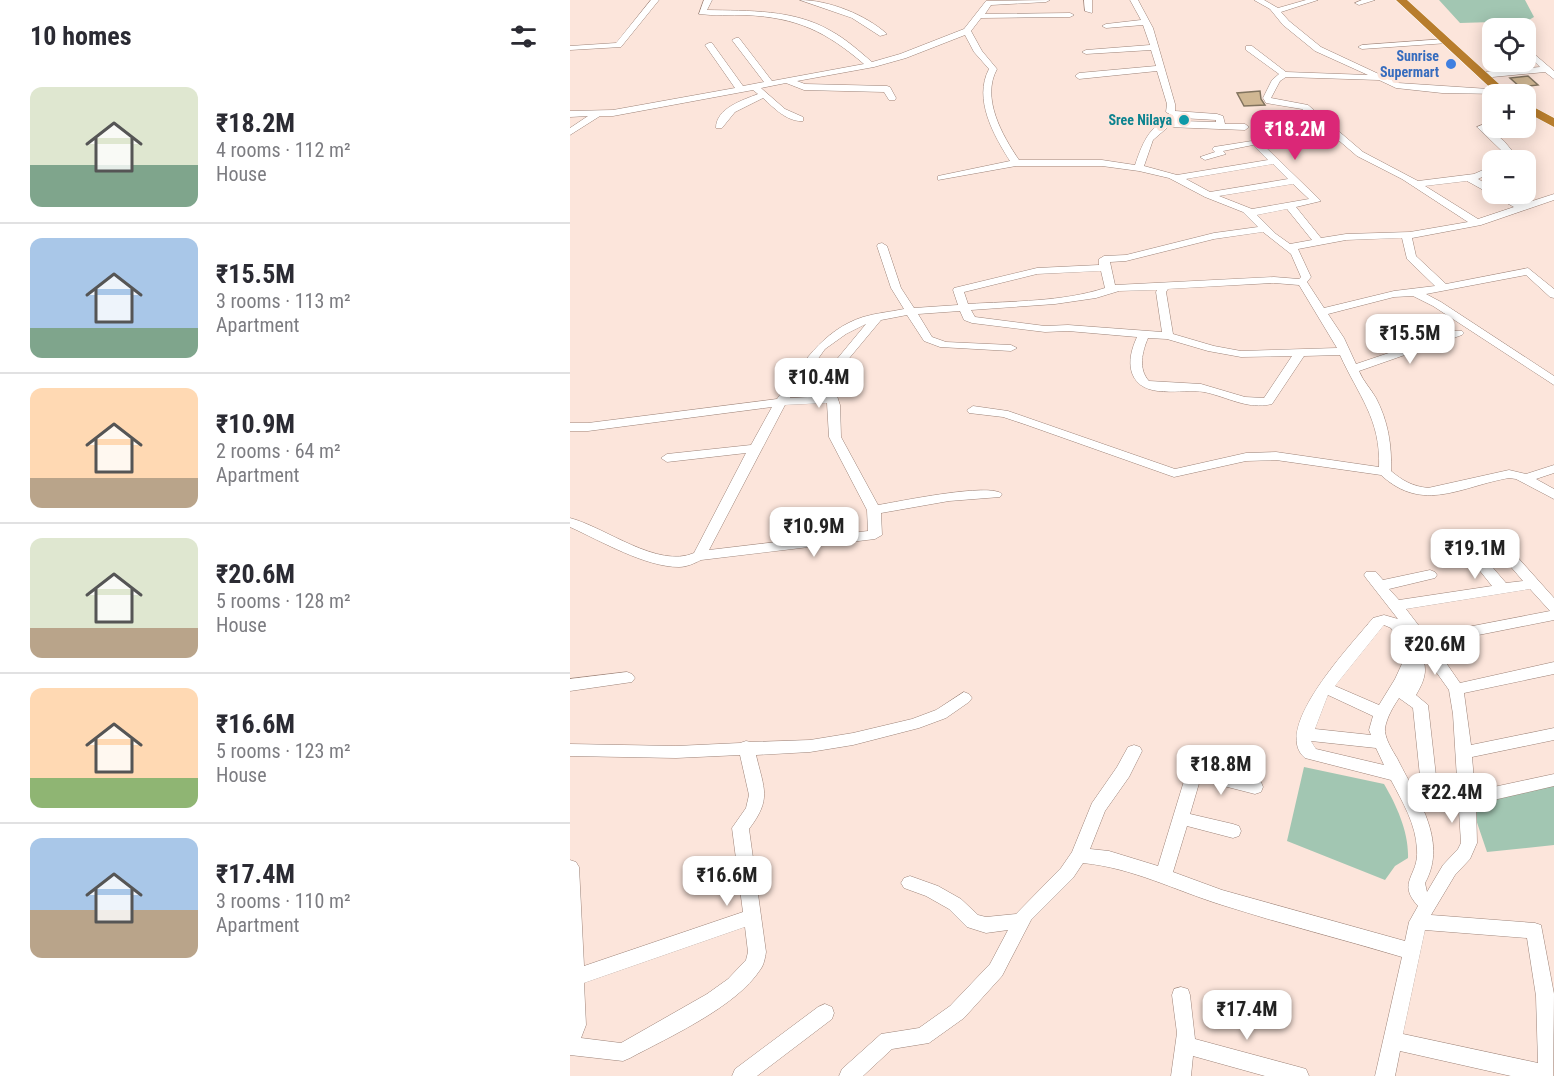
<!DOCTYPE html>
<meta charset="utf-8">
<style>
:root{--surface:#fff;--page:#f7f7f7;--text:#2b2b33;--muted:#7c7c81;--line:#e1e1e2;--accent:#db2777}
body{margin:0;font-family:"Roboto Condensed",sans-serif;background:var(--page);color:var(--text);height:100vh;display:flex;flex-direction:column;font-size:22px;white-space:nowrap}
*{box-sizing:border-box;margin:0}
p{font-size:20px;color:var(--muted)}
.icon{flex:none;width:33px;height:33px;fill:none;stroke:currentColor;stroke-width:2;stroke-linecap:round;stroke-linejoin:round}
.map{position:relative;flex:1;overflow:hidden}
.details{display:flex;flex-direction:column;background:var(--surface);width:570px}
.details>*{flex:none}
.controls{position:absolute;left:912px;top:18px;display:grid;gap:12px}
.controls a{display:grid;place-items:center;width:54px;height:54px;border-radius:12px;background:var(--surface);box-shadow:0 3px 15px #0003;font-size:30px}
.price{position:absolute;translate:-50% -51px;padding:0 14px;border-radius:12px;background:#fff;color:#222;font-size:20px;line-height:39px;filter:drop-shadow(0 2px 3px #0008)}
.price::after{content:'';position:absolute;left:50%;top:36px;width:18px;height:14px;margin-left:-9px;background:inherit;clip-path:polygon(0 0,100% 0,50% 100%)}
.price.selected{background:var(--accent);color:#fff}
ul{padding:0;list-style:none}
li{display:flex;align-items:center;gap:18px;height:150px;padding:0 30px}
li+li{border-top:2px solid var(--line)}
li span{display:grid;place-items:center;flex:none;width:168px;height:120px;border-radius:12px;color:#555}
li>.icon{margin-inline-start:auto}
span .icon{width:72px;height:72px;fill:#fffc;stroke-width:1}
li b{font-size:26px}
h2{display:flex;justify-content:space-between;align-items:center;height:72px;padding:0 30px;font-size:26px}
main{display:flex;flex:1;min-height:0}
.map>svg:first-child{display:block}
</style>
<main>
<section class="details">
<h2>10 homes<svg class="icon" aria-label="filters" viewBox="0 0 24 24"><path d="M4 7h16M4 17h16"/><circle cx="9" cy="7" r="2"/><circle cx="15" cy="17" r="2"/></svg></h2>
<ul>
<li><span style="background:linear-gradient(#dfe7d0 65%,#7fa58c 0)"><svg class="icon" aria-label="home" viewBox="0 0 24 24"><path d="M3 11l9-7 9 7M6 9v11h12V9"/></svg></span><div><b>₹18.2M</b><p>4 rooms · 112 m²</p><p>House</p></div></li>
<li><span style="background:linear-gradient(#a9c7e8 75%,#7fa58c 0)"><svg class="icon" aria-label="home" viewBox="0 0 24 24"><path d="M3 11l9-7 9 7M6 9v11h12V9"/></svg></span><div><b>₹15.5M</b><p>3 rooms · 113 m²</p><p>Apartment</p></div></li>
<li><span style="background:linear-gradient(#ffd9b3 75%,#b9a48a 0)"><svg class="icon" aria-label="home" viewBox="0 0 24 24"><path d="M3 11l9-7 9 7M6 9v11h12V9"/></svg></span><div><b>₹10.9M</b><p>2 rooms · 64 m²</p><p>Apartment</p></div></li>
<li><span style="background:linear-gradient(#dfe7d0 75%,#b9a48a 0)"><svg class="icon" aria-label="home" viewBox="0 0 24 24"><path d="M3 11l9-7 9 7M6 9v11h12V9"/></svg></span><div><b>₹20.6M</b><p>5 rooms · 128 m²</p><p>House</p></div></li>
<li><span style="background:linear-gradient(#ffd9b3 75%,#8fb573 0)"><svg class="icon" aria-label="home" viewBox="0 0 24 24"><path d="M3 11l9-7 9 7M6 9v11h12V9"/></svg></span><div><b>₹16.6M</b><p>5 rooms · 123 m²</p><p>House</p></div></li>
<li><span style="background:linear-gradient(#a9c7e8 60%,#b9a48a 0)"><svg class="icon" aria-label="home" viewBox="0 0 24 24"><path d="M3 11l9-7 9 7M6 9v11h12V9"/></svg></span><div><b>₹17.4M</b><p>3 rooms · 110 m²</p><p>Apartment</p></div></li>
</ul>
</section>
<div class="map">
<svg width="984" height="1076" viewBox="0 0 984 1076">
<rect width="100%" height="100%" fill="#fce5db"/>
<path fill="#a2c6b2" d="M 869,0 L 955,0 L 964,17 L 957,21 L 890,23 Z
M 734,767 L 814,784 C 827,806 839,833 838,858 L 825,866 L 815,880 L 717,841 Z
M 984,781 L 984,845 L 917,852 L 899,799 Z"/>
<path fill="#d0b793" stroke="#82745f" stroke-width="1.5" d="M 958,76 L 968,85 L 950,87 L 940,78 Z
M 690,91 L 691,99 L 695,105 L 674,106 L 667,93 Z"/>
<g fill="none" stroke-linecap="round" stroke-linejoin="round">
<defs>
<path id="minor" d="M 81,0 L 89,0 L 51,47 L 0,50 L 0,46 L 46,43 Z
M 134,0 L 142,0 L 137,10 C 178,11 224,9 261,31 C 276,39 289,51 302,62 L 330,54 L 394,29 L 416,1 L 480,0 L 476,2 L 421,5 L 415,14 L 500,13 L 504,15 L 500,17 L 411,18 L 401,31 L 412,51 L 427,69 C 411,98 432,135 449,160 L 532,160 L 565,165 C 571,148 579,122 601,121 L 603,116 L 596,112 L 597,104 L 587,71 L 509,79 L 505,76 L 509,73 L 586,66 L 581,50 L 516,54 L 512,52 L 516,50 L 580,45 L 573,25 L 536,28 L 532,26 L 536,24 L 571,20 L 560,0 L 568,0 L 583,28 L 605,104 L 605,111 L 647,114 L 653,116 L 655,124 L 675,124 L 679,127 L 675,130 L 598,127 L 583,140 L 574,166 L 607,175 L 698,160 L 683,145 L 653,151 L 656,154 L 635,160 L 630,157 L 645,152 L 642,149 L 644,147 L 688,140 L 751,201 L 726,207 L 751,238 L 776,234 L 840,232 L 898,222 L 832,179 L 787,156 L 732,109 L 696,103 L 693,98 L 702,80 L 709,74 L 676,50 L 676,46 L 682,46 L 716,72 L 798,75 L 745,51 L 713,25 L 700,9 L 684,0 L 694,0 L 708,8 L 736,0 L 748,0 L 711,12 L 719,21 L 751,47 L 828,83 L 934,90 L 935,92 L 931,94 L 872,93 L 826,88 L 809,80 L 716,77 L 710,81 L 701,98 L 738,105 L 793,152 L 848,181 L 904,174 L 922,166 L 922,172 L 908,179 L 922,187 L 922,194 L 933,194 L 953,204 L 984,194 L 984,200 L 911,225 L 842,238 L 846,256 L 876,284 L 958,268 L 984,289 L 984,298 L 980,297 L 956,275 L 856,294 L 871,302 L 984,376 L 984,385 L 863,306 L 843,296 L 824,297 L 758,314 L 774,338 L 786,364 L 884,331 L 892,331 L 894,333 L 892,335 L 789,371 C 793,381 801,389 806,398 C 818,421 822,445 821,471 C 833,481 842,486 858,488 L 939,470 L 956,474 L 984,465 L 984,473 L 966,479 L 984,489 L 984,499 L 946,479 L 939,478 C 892,486 853,514 811,475 L 706,460 L 676,461 L 604,477 L 457,425 L 433,417 L 399,413 L 397,410 L 403,406 L 438,411 L 605,469 L 676,453 L 706,452 L 809,467 C 811,419 788,395 770,355 L 734,356 L 702,404 C 677,410 658,397 634,392 C 612,388 572,401 562,373 C 558,361 562,348 567,337 L 498,331 L 475,332 L 402,323 L 394,320 L 390,311 L 348,314 L 362,337 L 376,342 L 441,345 L 447,348 L 441,351 L 370,347 L 354,341 L 337,315 L 311,320 L 276,362 L 264,387 L 270,405 L 271,437 L 308,505 C 327,502 421,482 432,494 L 430,497 L 379,501 L 311,513 L 312,535 L 305,539 L 131,560 C 125,563 117,567 109,567 C 75,567 31,541 0,527 L 0,518 C 35,527 88,569 124,553 L 176,453 L 97,462 L 91,458 L 97,454 L 181,445 L 202,407 L 18,431 L 0,431 L 0,423 L 18,423 L 207,399 C 231,366 252,330 293,317 C 306,313 320,312 334,309 L 321,288 L 307,246 L 308,244 L 312,243 L 317,246 L 331,288 L 344,308 L 388,305 L 383,290 L 384,288 L 467,268 L 529,265 L 529,259 L 534,256 L 556,255 L 644,233 L 688,227 L 673,212 L 635,197 L 599,178 L 569,171 L 532,166 L 446,166 L 368,180 L 368,176 L 440,161 C 424,136 403,99 419,69 L 404,52 L 395,35 L 336,58 L 304,67 L 227,81 L 235,84 L 317,86 L 320,87 L 326,98 L 325,100 L 319,100 L 314,92 L 234,90 L 216,83 L 191,88 L 215,109 L 233,117 L 233,121 C 217,122 204,108 193,98 L 165,112 L 152,128 L 146,128 C 146,108 173,100 188,94 L 183,90 L 43,116 L 30,116 L 0,135 L 0,128 L 18,116 L 0,117 L 0,111 L 43,110 L 165,88 L 135,45 L 139,43 L 142,43 L 173,86 L 194,82 L 162,40 L 166,38 L 169,38 L 202,81 L 294,64 C 255,31 228,18 176,15 C 161,15 144,16 129,14 ZM 611,118 L 646,120 L 646,122 L 610,121 ZM 703,164 L 718,179 L 640,192 L 616,179 ZM 897,181 L 944,207 L 908,219 L 855,186 ZM 723,184 L 739,199 L 682,209 L 649,196 ZM 717,209 L 742,240 L 720,244 L 706,234 L 687,215 ZM 693,232 L 721,254 L 731,277 L 729,279 L 704,277 L 545,285 L 540,262 L 556,261 L 644,239 ZM 832,238 L 837,259 L 865,286 L 824,291 L 754,308 L 737,282 L 741,277 L 728,249 L 776,240 ZM 531,271 L 535,288 C 492,302 443,301 398,304 L 394,292 L 467,274 ZM 704,283 L 729,285 L 767,348 L 671,351 L 644,346 L 603,334 L 596,292 L 598,289 ZM 587,290 L 586,292 L 592,332 L 498,325 L 475,326 L 405,317 L 401,310 L 485,304 L 526,298 L 549,291 ZM 296,324 L 267,359 L 252,387 L 255,396 L 220,398 L 255,349 L 276,334 ZM 578,338 L 597,339 L 638,351 L 671,357 L 722,356 L 694,398 L 675,397 L 631,384 L 579,381 C 568,369 572,352 578,338 ZM 257,403 L 259,437 L 297,510 L 298,531 L 139,550 L 215,405 Z
M 230,0 C 259,0 296,15 317,34 L 310,36 L 282,18 Z
M 514,0 L 522,0 L 522,13 L 515,11 Z
M 792,0 L 805,0 L 789,5 L 785,3 Z
M 875,39 L 879,41 L 878,43 L 792,49 L 788,47 L 792,45 Z
M 956,47 L 984,71 L 984,79 L 975,72 L 912,78 L 908,75 L 912,72 L 970,67 L 956,53 Z
M 922,121 L 922,127 L 918,128 L 934,141 L 944,153 L 938,160 L 929,160 L 934,153 L 907,127 Z
M 929,540 L 934,542 L 984,598 L 984,620 L 863,644 L 890,683 L 984,662 L 984,674 L 894,693 L 901,745 L 984,728 L 984,740 L 902,757 L 905,791 L 984,774 L 984,786 L 906,804 L 907,843 L 900,859 L 885,875 L 861,915 L 965,923 L 971,925 L 984,994 L 983,1076 L 941,1076 L 830,1051 L 825,1076 L 805,1076 L 832,957 C 772,939 711,924 652,905 C 604,890 563,868 513,863 L 503,878 L 461,920 L 432,976 L 394,1018 L 359,1043 L 322,1049 L 293,1076 L 269,1076 L 272,1069 L 311,1034 L 349,1028 L 380,1006 L 420,964 L 438,930 L 416,933 L 397,927 L 379,909 L 356,896 L 334,888 L 331,883 L 334,878 L 340,876 L 368,886 L 391,899 L 408,915 L 416,917 L 446,914 L 491,868 L 502,852 L 522,803 L 547,767 L 558,747 L 564,745 L 570,747 L 572,751 L 559,777 L 535,811 L 520,849 L 539,851 L 588,866 L 621,758 L 623,754 L 629,752 L 635,754 L 637,758 L 634,768 L 685,780 L 691,782 L 693,787 L 691,792 L 685,794 L 630,780 L 620,814 L 663,824 L 669,826 L 671,831 L 669,836 L 663,838 L 617,826 L 603,872 L 652,890 L 835,941 L 839,922 L 848,906 C 826,882 849,876 847,850 C 846,824 833,803 821,780 L 735,758 C 700,729 783,643 803,618 L 814,615 L 828,619 L 796,578 L 794,575 L 796,572 L 806,572 L 813,580 L 860,570 L 865,572 L 867,575 L 865,578 L 819,589 L 829,600 L 922,586 L 894,551 L 901,546 L 906,548 L 936,583 L 953,581 L 922,545 ZM 960,589 L 980,611 L 856,635 L 836,609 ZM 814,625 L 821,628 L 836,655 L 825,679 L 809,705 L 765,686 ZM 837,631 L 879,690 L 883,714 L 891,843 L 888,849 L 873,865 L 857,892 L 855,883 C 879,840 845,795 827,758 C 822,750 814,737 815,728 C 817,717 823,707 829,698 L 843,708 L 850,776 L 852,781 L 858,782 L 864,781 L 866,776 L 858,705 L 846,695 C 864,665 852,658 837,631 ZM 758,695 L 803,716 L 799,730 L 801,735 L 745,729 ZM 741,741 L 806,748 L 814,765 L 746,749 ZM 855,930 L 957,938 L 966,996 L 968,1063 L 833,1034 Z
M 57,672 L 62,674 L 65,678 L 62,682 L 0,691 L 0,679 Z
M 394,692 L 399,694 L 402,698 L 399,702 L 376,718 L 349,728 L 283,745 L 240,752 L 186,755 C 194,789 202,799 179,829 L 196,952 C 195,958 194,965 190,970 C 166,1007 99,1037 60,1058 L 53,1061 L 0,1055 L 0,860 L 6,862 L 9,867 L 14,966 L 173,912 L 162,828 L 176,808 L 179,795 L 170,755 L 106,758 L 0,756 L 0,744 L 106,746 L 170,743 L 176,741 L 181,742 L 240,740 L 283,733 L 342,719 L 366,710 ZM 175,927 L 178,952 L 176,960 L 158,979 L 137,994 L 51,1043 L 11,1038 L 16,1025 L 14,983 Z
M 611,987 L 618,989 L 620,995 L 625,1039 L 729,1067 L 736,1069 L 739,1076 L 695,1076 L 623,1056 L 621,1076 L 601,1076 L 607,1033 L 602,995 L 604,989 Z
M 255,1004 L 262,1007 L 264,1013 L 262,1019 L 187,1076 L 162,1076 L 165,1069 L 248,1007 Z"/>
<path id="highway" d="M 826,0 L 837,0 L 940,94 L 927,94 Z
M 956,103 L 984,118 L 984,127 L 956,112 Z"/>
</defs>
<use href="#minor" stroke="#9d8378" stroke-width="1"/>
<use href="#highway" stroke="#fff" stroke-width="1"/>
<use href="#minor" fill="#fff" fill-rule="evenodd"/>
<use href="#highway" fill="#b87d2d" fill-rule="evenodd"/>
</g>
<circle fill="#3f7fe0" stroke="#fce5db" stroke-width="2" cx="881" cy="64" r="6"/>
<circle fill="#0f9aa8" stroke="#fce5db" stroke-width="2" cx="614" cy="120" r="6"/>
<g text-anchor="middle" stroke-width="6" stroke-linejoin="round" paint-order="stroke">
<g font-size="14" font-weight="bold" fill="#366cbe" stroke="#fce5db" text-anchor="end">
<text x="869" y="61">Sunrise<tspan x="869" dy="16">Supermart</tspan></text>
</g>
<g font-size="14" font-weight="bold" fill="#0d838f" stroke="#fce5db" text-anchor="end">
<text x="602" y="125">Sree Nilaya</text>
</g>
</g>
</svg>
<div class="controls">
<a><svg class="icon" aria-label="locate" viewBox="0 0 24 24"><circle cx="12" cy="12" r="6"/><path d="M12 2v4M12 18v4M2 12h4M18 12h4"/></svg></a>
<a>+</a>
<a>−</a>
</div>
<b class="price selected" style="left:725px;top:161px">₹18.2M</b>
<b class="price" style="left:840px;top:365px">₹15.5M</b>
<b class="price" style="left:249px;top:409px">₹10.4M</b>
<b class="price" style="left:244px;top:558px">₹10.9M</b>
<b class="price" style="left:905px;top:580px">₹19.1M</b>
<b class="price" style="left:865px;top:676px">₹20.6M</b>
<b class="price" style="left:651px;top:796px">₹18.8M</b>
<b class="price" style="left:882px;top:824px">₹22.4M</b>
<b class="price" style="left:157px;top:907px">₹16.6M</b>
<b class="price" style="left:677px;top:1041px">₹17.4M</b>
</div>
</main>
